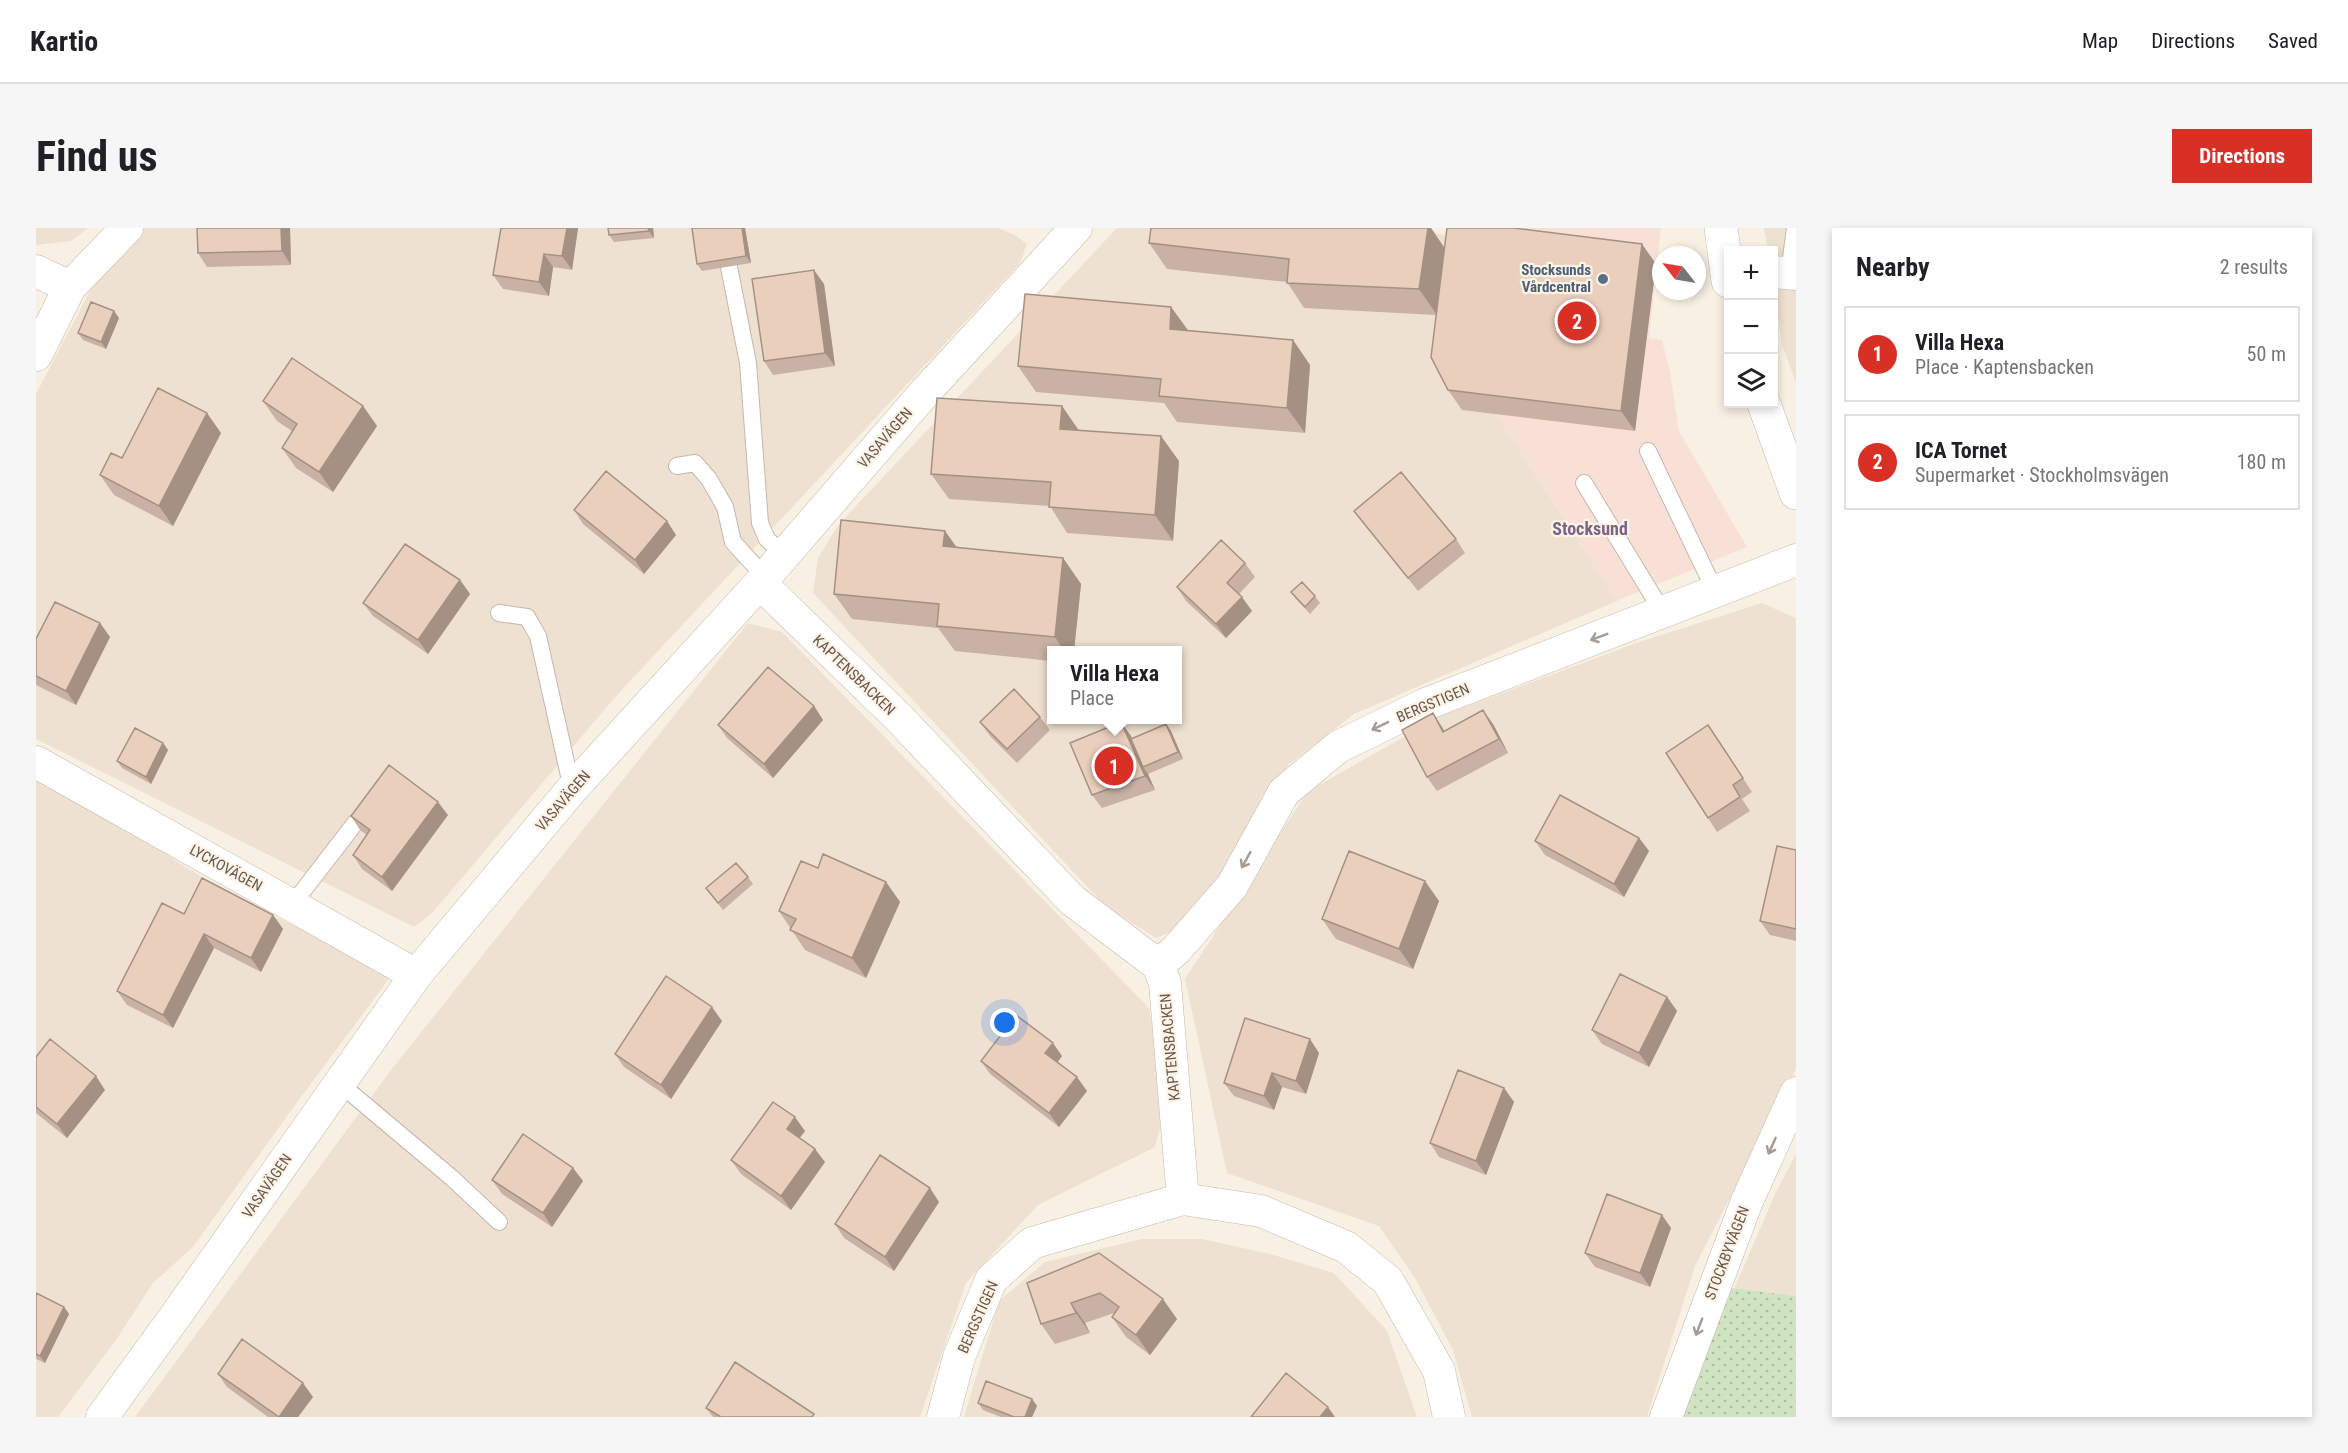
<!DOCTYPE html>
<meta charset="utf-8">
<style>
body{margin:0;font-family:"Roboto Condensed",sans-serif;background:#f6f6f6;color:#202124}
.controls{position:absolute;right:18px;top:18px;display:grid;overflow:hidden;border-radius:0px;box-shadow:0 3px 9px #0003}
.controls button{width:54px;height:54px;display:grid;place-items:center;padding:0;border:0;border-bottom:2px solid #e0e0e0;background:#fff;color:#202124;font:30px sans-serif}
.compass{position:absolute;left:1616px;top:18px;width:54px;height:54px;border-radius:50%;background:#fff;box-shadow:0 3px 9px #0003;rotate:301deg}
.you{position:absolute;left:969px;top:795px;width:21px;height:21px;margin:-15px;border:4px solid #fff;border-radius:50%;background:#1a73e8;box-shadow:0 0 0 9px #1a73e833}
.badge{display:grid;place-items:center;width:39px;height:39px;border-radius:50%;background:#d93025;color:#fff;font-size:20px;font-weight:700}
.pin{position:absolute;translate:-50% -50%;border:3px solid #fff;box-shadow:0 2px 6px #0006}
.popup{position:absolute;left:1011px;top:418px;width:135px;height:78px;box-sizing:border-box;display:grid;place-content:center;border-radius:0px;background:#fff;filter:drop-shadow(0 2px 4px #0005);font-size:20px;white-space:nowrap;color:#757577}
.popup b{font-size:22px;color:#202124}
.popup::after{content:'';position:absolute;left:50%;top:100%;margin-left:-12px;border:12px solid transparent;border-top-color:#fff}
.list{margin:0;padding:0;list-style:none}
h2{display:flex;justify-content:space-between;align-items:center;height:78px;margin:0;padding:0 24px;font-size:26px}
h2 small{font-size:20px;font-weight:400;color:#757577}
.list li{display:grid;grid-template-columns:39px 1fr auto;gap:18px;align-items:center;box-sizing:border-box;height:96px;margin:0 12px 12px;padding:0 12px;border:2px solid #e0e0e0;border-radius:0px}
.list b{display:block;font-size:22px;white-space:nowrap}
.list p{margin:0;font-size:20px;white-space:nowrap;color:#757577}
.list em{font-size:20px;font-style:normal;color:#757577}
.icon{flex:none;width:33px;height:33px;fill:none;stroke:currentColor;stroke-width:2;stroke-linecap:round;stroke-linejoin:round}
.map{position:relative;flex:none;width:1760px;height:1189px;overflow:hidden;border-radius:0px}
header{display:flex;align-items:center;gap:36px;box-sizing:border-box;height:84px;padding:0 30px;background:#fff;border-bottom:2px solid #e0e0e0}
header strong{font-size:28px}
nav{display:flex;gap:33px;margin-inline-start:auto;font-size:21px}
.intro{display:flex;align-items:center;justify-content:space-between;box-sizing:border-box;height:144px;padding:0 36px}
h1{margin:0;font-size:42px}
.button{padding:15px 27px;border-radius:0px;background:#d93025;color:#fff;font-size:21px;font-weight:700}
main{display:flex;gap:36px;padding:0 36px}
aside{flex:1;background:#fff;border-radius:0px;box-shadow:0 3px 9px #0003}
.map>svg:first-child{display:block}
</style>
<header>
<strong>Kartio</strong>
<nav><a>Map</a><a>Directions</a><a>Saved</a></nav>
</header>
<div class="intro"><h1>Find us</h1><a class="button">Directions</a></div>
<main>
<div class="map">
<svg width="1760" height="1189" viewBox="0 0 1760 1189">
<defs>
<pattern id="grass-dots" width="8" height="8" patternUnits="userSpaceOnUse" patternTransform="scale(1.5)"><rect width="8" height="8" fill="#d0e4c2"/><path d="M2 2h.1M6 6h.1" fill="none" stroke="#adbca0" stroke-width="1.8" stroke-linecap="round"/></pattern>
</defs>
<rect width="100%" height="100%" fill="#f8f0e2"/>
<path fill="#efe1d1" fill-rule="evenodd" d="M0 0H52L35 13 0 17Z
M109 0H962L979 7 991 16 984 35 581 467 397 684 378 699 0 511V166L56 59Z
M1081 0H1381L1426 12 1460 186 1581 373 1318 486 1252 537 1196 633 1157 685 1135 704 1120 710 1069 678 777 365 782 330 803 296ZM1015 422H1141V492H1015Z
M1728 0H1760V155L1746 117 1738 60V22H1732Z
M1726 375 1760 390V841L1659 1038 1611 1189H1436L1417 1122 1379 1050 1343 998 1191 945 1149 751 1272 563 1405 488 1603 414Z
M712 395 746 404 1113 780 1129 881 1119 919 1002 977 930 1055 884 1189H99L355 842Z
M0 553 111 614 180 658 252 695 351 740 353 751 259 877 157 1019 117 1055 80 1112 22 1189H0Z
M1760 926V1068L1698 1061 1740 964Z
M1106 1011H1166L1234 1026 1298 1045 1351 1103 1381 1189H928L963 1073 1009 1034Z"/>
<path fill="#f8e0d6" d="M1424 0H1625L1613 110 1626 112 1634 144 1643 203 1711 319 1581 373 1460 186 1426 182 1409 149Z"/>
<path fill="url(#grass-dots)" d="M1687 1059 1760 1068V1189H1644Z"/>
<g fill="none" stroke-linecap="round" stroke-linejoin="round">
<defs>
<path id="lane" d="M693 39 712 135 724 295 731 311 748 327
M1753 45 1759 0
M1612 223 1679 363
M641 238 659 235 673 251 689 279 697 314 729 349
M1548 255 1626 383
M463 385 491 389 502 408 536 561
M256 677 320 594
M303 855 416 950 463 994"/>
<path id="street" d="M0 43 34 59
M1738 44 1760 46
M0 127 34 59 91 0
M724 355 862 489 1036 672 1122 737 1129 755 1147 971 1225 983 1310 1019 1352 1053 1403 1143 1413 1189
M0 534 380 747
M1122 737 1140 722 1196 658 1248 564 1302 519 1390 476 1760 332
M66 1189 138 1090 380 747 536 561 724 355 890 163 1040 0
M907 1189 923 1129 955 1052 996 1015 1147 971
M1630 1189 1711 973 1760 865"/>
<path id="secondary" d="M1685 0 1692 53
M1728 176 1760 265"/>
</defs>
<use href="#lane" stroke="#c7b7ab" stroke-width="18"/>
<use href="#street" stroke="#c7b7ab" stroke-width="33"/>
<use href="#secondary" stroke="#ccb9ab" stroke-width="34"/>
<use href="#lane" stroke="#fff" stroke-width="16"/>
<use href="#street" stroke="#fff" stroke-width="32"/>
<use href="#secondary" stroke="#fff" stroke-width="33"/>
</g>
<path fill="#c9b2a3" d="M161 0H254L255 37 171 39 162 25Z
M465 0H542L536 42 517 39 513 68 467 61 457 47Z
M572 0H617L618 10 578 14 573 7Z
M656 0H709L715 35 666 43 661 36Z
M1115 0H1395L1408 20 1620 36 1599 203 1426 182 1412 162 1400 87 1268 80 1251 54 1131 41 1113 15Z
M788 56 799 138 737 147 728 133Z
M1135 79 1152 102 1257 112 1274 137 1269 205 1141 194 1128 175 1000 164 982 138Z
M83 90 70 121 47 112 42 105Z
M227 173 327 178 341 198 297 264 260 240 246 220 256 203 241 193Z
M1026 178 1042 202 1143 233 1137 313 1031 305 1014 278 913 271 895 246Z
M185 205 137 298 78 267 64 247 86 230Z
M538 282 640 307 608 346 547 296Z
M1318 283 1420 311 1429 325 1382 363 1328 296Z
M921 320 1027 330 1045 356 1038 423H1015V433L919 423 902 400 816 391 798 366Z
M1209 335 1219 349 1203 366 1216 383 1190 410 1150 373 1141 359Z
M424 352 434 366 392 426 337 388 327 375Z
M1255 364 1279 368 1284 375 1274 386 1260 371Z
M64 395 74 409 40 477 0 457V411Z
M778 478 787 492 737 550 691 510 682 497Z
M1397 485 1408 503 1457 496 1472 525 1401 563 1391 549Z
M1004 489 1014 502 981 535 954 508 944 494Z
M1085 494 1096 511 1130 496 1135 503 1147 531 1112 546 1119 562 1066 580 1056 567Z
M1682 511 1716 564 1706 571 1714 583 1681 604 1672 590Z
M127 515 132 522 115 556 86 540 81 533Z
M412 587 356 663 326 641 317 627 331 607 324 602 315 588Z
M1603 610 1613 623 1588 669 1509 627 1499 613Z
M1760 622V713L1734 707 1724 693Z
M782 640 850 654 864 674 830 750 769 722 743 683Z
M712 649 717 656 687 682 670 660Z
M1403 673 1377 741 1300 711 1286 691Z
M148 686 237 687 247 701 225 744 178 720 137 800 91 777 81 763Z
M1631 769 1641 783 1613 839 1566 816 1556 802Z
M686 793 635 871 588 839 579 826Z
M1283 825 1270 866 1246 859 1238 882 1198 868 1188 855Z
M1026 828 1022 834 1051 863 1023 899 954 846 945 833Z
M0 829 69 862 31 910 0 885Z
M1468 860 1478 874 1450 947 1403 929 1394 915Z
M769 903 764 910 789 934 755 982 705 946 695 932Z
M537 940 547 953 516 999 466 966 456 952Z
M903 974 858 1043 808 1010 799 996Z
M1635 1000 1614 1059 1559 1039 1549 1025Z
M1063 1025 1141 1091 1114 1127 1090 1109 1076 1089 1078 1085 1049 1095 1054 1105 1019 1116 1005 1096Z
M0 1065 28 1079 33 1086 9 1135 0 1131Z
M182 1146 277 1169 262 1189H232L191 1159Z
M996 1171 1001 1178 996 1189H965L947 1182 942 1175Z
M670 1180 781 1189H677Z"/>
<path fill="#a49184" d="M245 0H254L255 37 246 23Z
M531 0H542L536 42 526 28Z
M612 0H617L618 10 613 3Z
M706 0H709L715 35 710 28Z
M1392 0H1395L1410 22 1401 87 1383 61Z
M1606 16 1620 36 1599 203 1585 183Z
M508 26 517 39 513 68 503 54Z
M778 42 788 56 799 138 789 125Z
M1135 79 1153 104 1134 101Z
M78 83 83 90 70 121 65 114Z
M1257 112 1274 137 1269 205 1251 180Z
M327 178 341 198 297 264 283 244Z
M1026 178 1044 204 1024 201Z
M171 185 185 205 137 298 123 278Z
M1125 208 1143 233 1137 313 1119 287Z
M631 293 640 307 608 346 599 332Z
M909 303 927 328 907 318Z
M1027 330 1045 356 1038 423H1028L1019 409Z
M424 352 434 366 392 426 382 412Z
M1206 369 1216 383 1190 410 1180 396Z
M64 395 74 409 40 477 30 463Z
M778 478 787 492 737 550 728 536Z
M1447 482 1457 496 1472 525 1463 511Z
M1397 485 1406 499 1416 517 1407 504Z
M1085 494 1095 508 1108 538 1107 539 1112 546 1119 562 1109 548Z
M1130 496 1135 503 1147 531 1142 524Z
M127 515 132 522 115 556 110 549Z
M402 574 412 587 356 663 346 649Z
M1603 610 1613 623 1588 669 1578 656Z
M1389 653 1403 673 1377 741 1363 721Z
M850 654 864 674 830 750 816 730Z
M237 687 247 701 225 744 215 730Z
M168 706 178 720 137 800 127 787Z
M1631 769 1641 783 1613 839 1603 825Z
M676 779 686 793 635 871 625 857Z
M1274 811 1283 825 1270 866 1260 853Z
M1017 815 1026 828 1018 838 1009 825Z
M1236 845 1246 859 1238 882 1228 868Z
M60 848 69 862 31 910 21 896Z
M1041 849 1051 863 1023 899 1013 885Z
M1468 860 1478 874 1450 947 1440 933Z
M759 889 769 903 760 914 751 901Z
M779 921 789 934 755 982 745 968Z
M537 940 547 953 516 999 507 985Z
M894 960 903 974 858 1043 849 1029Z
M1626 987 1635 1000 1614 1059 1604 1045Z
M1127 1071 1141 1091 1114 1127 1100 1107Z
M1035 1075 1049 1095 1054 1105 1040 1085Z
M28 1079 33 1086 9 1135 4 1128Z
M267 1155 277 1169 262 1189H243Z
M996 1171 1001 1178 996 1189H989Z
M1292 1179 1299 1189H1284Z"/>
<path fill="#eacfbd" stroke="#a49184" stroke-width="1.5" d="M161 0H245L246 23 162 25Z
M465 0H531L526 28 508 26 503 54 457 47Z
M572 0H612L613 3 573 7Z
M656 0H706L710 28 661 36Z
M1115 0H1392L1383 61 1251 55 1253 31 1113 15Z
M1411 0H1477L1606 16 1585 183 1412 162 1395 129Z
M778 42 789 125 728 133 716 51Z
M989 66 1135 79 1134 101 1257 112 1251 180 1123 168 1125 151 982 138Z
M55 74 78 83 65 114 42 105Z
M256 130 327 178 283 244 246 220 261 196 227 173Z
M122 160 171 185 123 278 64 247 75 225 86 230Z
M901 170 1026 178 1024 201 1125 208 1119 287 1013 279 1015 254 895 246Z
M570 243 631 293 599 332 538 282Z
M1365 244 1420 311 1372 350 1318 283Z
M805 292 909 303 907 318 1027 330 1019 409 901 398 903 376 798 366Z
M1185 312 1209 335 1191 355 1206 369 1180 396 1141 359Z
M369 316 424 352 382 412 327 375Z
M1266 354 1279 368 1269 379 1255 364Z
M19 374 64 395 30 463 0 448V411Z
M732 439 778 478 728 536 682 497Z
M978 461 1004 489 971 521 944 494Z
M1447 482 1463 511 1391 549 1366 502 1397 485 1407 504Z
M1085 494 1109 548 1056 567 1034 515Z
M1130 496 1142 524 1107 539 1095 511Z
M1672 497 1707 550 1697 557 1704 569 1672 590 1630 525Z
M99 500 127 515 110 549 81 533Z
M353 537 402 574 346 649 317 627 334 602 315 588Z
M1524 567 1603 610 1578 656 1499 613Z
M1741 618 1760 622V701L1724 693Z
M1313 623 1389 653 1363 721 1286 691Z
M787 626 850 654 816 730 754 702 760 691 743 683 765 633 782 640Z
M700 635 712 649 682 675 670 660Z
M166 650 237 687 215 730 168 706 127 787 81 763 126 675 148 686Z
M1584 746 1631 769 1603 825 1556 802Z
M630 748 676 779 625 857 579 826Z
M980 787 1017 815 1009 825 1041 849 1013 885 945 833Z
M1209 790 1274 811 1260 853 1236 845 1228 868 1188 855Z
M14 811 60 848 21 896 0 879V829Z
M1422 842 1468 860 1440 933 1394 915Z
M737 874 759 889 751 901 779 921 745 968 695 932Z
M487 906 537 940 507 985 456 952Z
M844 927 894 960 849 1029 799 996Z
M1571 966 1626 987 1604 1045 1549 1025Z
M1063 1025 1127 1071 1100 1107 1076 1089 1083 1079 1064 1065 1035 1075 1040 1085 1005 1096 991 1055Z
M0 1065 28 1079 4 1128 0 1126Z
M206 1111 267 1155 243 1189 182 1146Z
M699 1134 778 1186 776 1189H685L670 1180Z
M1250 1145 1292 1179 1284 1189H1215Z
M950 1153 996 1171 989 1189H978L942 1175Z"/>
<defs><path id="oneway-shaft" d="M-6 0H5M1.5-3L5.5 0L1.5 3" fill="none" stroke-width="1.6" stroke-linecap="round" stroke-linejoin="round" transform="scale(1.5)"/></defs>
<g stroke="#a79a94">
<use href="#oneway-shaft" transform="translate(1563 409) rotate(159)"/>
<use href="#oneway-shaft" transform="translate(1344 498) rotate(154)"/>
<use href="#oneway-shaft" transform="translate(1210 632) rotate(119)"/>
<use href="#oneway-shaft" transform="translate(1736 918) rotate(114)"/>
<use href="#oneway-shaft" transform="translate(1663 1099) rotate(111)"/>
</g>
<circle fill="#5c6f8a" stroke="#fcf4e7" stroke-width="2" cx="1567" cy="51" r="6"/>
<g text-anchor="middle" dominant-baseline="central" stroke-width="4.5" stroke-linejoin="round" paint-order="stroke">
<g font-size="15" font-weight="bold" fill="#4e5e75" stroke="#fcf4e7" text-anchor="end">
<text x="1555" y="42">Stocksunds<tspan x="1555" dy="17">Vårdcentral</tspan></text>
</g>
<g font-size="15" fill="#6c574c" stroke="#fcf4e7">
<text transform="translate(849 210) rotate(-49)">VASAVÄGEN</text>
<text transform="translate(818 447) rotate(44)">KAPTENSBACKEN</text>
<text transform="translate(1397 475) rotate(-23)">BERGSTIGEN</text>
<text transform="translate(527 573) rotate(-49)">VASAVÄGEN</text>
<text transform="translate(190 640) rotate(29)">LYCKOVÄGEN</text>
<text transform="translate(1134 819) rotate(-95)">KAPTENSBACKEN</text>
<text transform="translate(231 958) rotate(-55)">VASAVÄGEN</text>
<text transform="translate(1691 1025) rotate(-69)">STOCKBYVÄGEN</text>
<text transform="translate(942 1089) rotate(-66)">BERGSTIGEN</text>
</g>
<g font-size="18" font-weight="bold" fill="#7c6489" stroke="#fcf4e7">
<text x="1554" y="300">Stocksund</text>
</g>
</g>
</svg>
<div class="controls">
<button>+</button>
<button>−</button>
<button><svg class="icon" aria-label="layers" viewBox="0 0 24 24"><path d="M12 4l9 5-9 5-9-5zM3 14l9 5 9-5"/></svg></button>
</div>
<svg class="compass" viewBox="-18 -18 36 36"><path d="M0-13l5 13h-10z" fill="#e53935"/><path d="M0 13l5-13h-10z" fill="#757577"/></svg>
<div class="you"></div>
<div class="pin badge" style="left:1078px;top:538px">1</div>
<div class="popup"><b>Villa Hexa</b>Place</div>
<div class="pin badge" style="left:1541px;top:93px">2</div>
</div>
<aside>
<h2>Nearby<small>2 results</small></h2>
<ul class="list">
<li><span class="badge">1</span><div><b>Villa Hexa</b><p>Place · Kaptensbacken</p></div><em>50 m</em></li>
<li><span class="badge">2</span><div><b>ICA Tornet</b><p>Supermarket · Stockholmsvägen</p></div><em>180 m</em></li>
</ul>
</aside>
</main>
